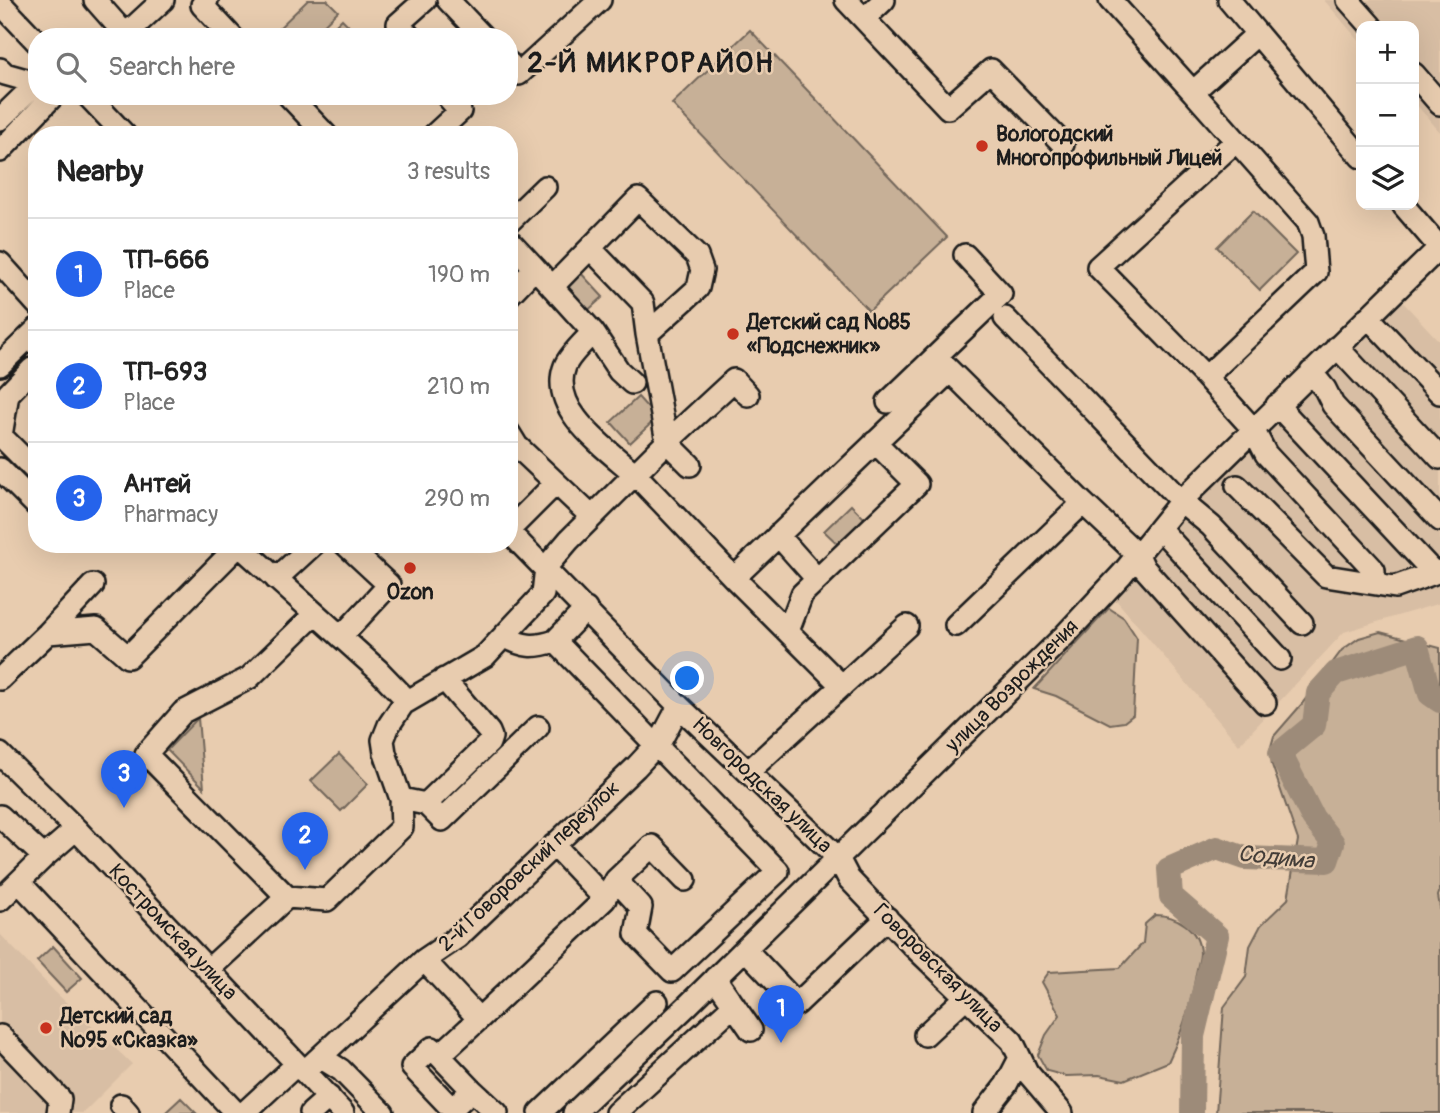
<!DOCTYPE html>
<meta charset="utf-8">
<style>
body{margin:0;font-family:Pangolin,sans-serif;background:#f2f2f2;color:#222}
.controls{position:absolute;right:21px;top:21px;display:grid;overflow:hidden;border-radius:14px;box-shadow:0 7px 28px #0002}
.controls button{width:63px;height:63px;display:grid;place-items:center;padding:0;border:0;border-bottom:2px solid #e0e0e0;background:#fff;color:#222;font:35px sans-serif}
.you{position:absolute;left:688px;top:679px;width:24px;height:24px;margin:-18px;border:5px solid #fff;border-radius:50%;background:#1a73e8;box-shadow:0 0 0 10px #1a73e833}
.badge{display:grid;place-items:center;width:46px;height:46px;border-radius:50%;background:#2563eb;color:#fff;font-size:23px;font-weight:700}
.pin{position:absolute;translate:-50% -58px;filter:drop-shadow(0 2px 4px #0008)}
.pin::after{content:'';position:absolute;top:37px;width:24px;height:21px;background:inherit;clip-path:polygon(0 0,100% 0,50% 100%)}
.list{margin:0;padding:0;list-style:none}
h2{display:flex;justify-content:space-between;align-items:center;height:91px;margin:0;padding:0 28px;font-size:30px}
h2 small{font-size:23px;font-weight:400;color:#767676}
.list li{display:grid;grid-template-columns:46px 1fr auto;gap:21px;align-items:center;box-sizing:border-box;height:112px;padding:0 28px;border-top:2px solid #e0e0e0}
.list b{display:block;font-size:26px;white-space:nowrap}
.list p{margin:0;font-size:23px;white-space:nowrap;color:#767676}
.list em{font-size:23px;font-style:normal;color:#767676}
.icon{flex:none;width:38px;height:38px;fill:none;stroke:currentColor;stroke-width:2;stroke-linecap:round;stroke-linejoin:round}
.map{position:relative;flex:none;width:1440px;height:1113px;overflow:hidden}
.search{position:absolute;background:#fff;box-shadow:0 7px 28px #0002;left:28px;top:28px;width:490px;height:77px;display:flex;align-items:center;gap:18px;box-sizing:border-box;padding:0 24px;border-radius:28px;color:#767676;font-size:26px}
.panel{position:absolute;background:#fff;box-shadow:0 7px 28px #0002;left:28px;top:126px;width:490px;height:427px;border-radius:28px}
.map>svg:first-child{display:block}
</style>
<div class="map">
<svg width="1440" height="1113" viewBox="0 0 1440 1113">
<rect width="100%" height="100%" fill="#e8ccaf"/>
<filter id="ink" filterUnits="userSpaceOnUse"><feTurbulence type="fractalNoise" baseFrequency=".0143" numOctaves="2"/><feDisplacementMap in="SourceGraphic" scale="14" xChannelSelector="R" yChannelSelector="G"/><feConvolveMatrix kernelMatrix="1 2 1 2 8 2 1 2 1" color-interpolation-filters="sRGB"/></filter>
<g filter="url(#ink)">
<path fill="#d8bea4" d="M1324 0H1440V132L1414 102V26H1361V43Z
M1398 297 1440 342V603L1344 632 1239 745 1111 594 1174 534 1166 525Z
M0 934 54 991 132 1064 83 1113H0Z"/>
<path fill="#c7b097" stroke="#72665a" stroke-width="2" d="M308 0H327L338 11 311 37H278L274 33Z
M342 19 360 37H324Z
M750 30 947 237 869 311 672 104Z
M1253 211 1296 254 1260 290 1217 247Z
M579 271 603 297 585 313 562 287Z
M638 397 657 418 630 443 611 422Z
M851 505 868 522 842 548 824 531Z
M1109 608 1124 618 1137 638 1133 715 1124 722 1110 724 1056 696 1034 689Z
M1380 632 1440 648V890L1438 896 1440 907V1113H1216L1224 1007 1246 977 1250 946 1261 925 1288 899 1298 840 1272 765 1270 750 1274 736 1301 705 1342 650 1359 638Z
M198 718 204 788 167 750Z
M339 754 368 784 341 811 311 781Z
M1155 915C1176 915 1199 928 1200 953 1200 959 1197 967 1196 974 1191 1005 1182 1033 1168 1062L1124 1080 1099 1075 1066 1076 1047 1071 1038 1055 1046 1035 1060 1015 1042 982 1049 972 1120 968 1143 943 1145 924Z
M53 946 82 978 66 992 37 961Z
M181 1098 196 1113H166V1112Z"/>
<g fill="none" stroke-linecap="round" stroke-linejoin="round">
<path stroke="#9d8b79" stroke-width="24" d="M1192 1113 1193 1036 1217 936 1171 896 1169 869 1217 848 1245 858 1327 861 1333 843 1313 818 1280 753 1314 725 1318 693 1336 673 1417 647 1430 694 1440 701"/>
<defs>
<path id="minor" d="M95 0 125 34
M207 0 202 5 232 37
M448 0 483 37
M846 0 948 108 991 70 1063 144
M1110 0 1193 92
M1229 0 1361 157
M1348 0 1371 26
M0 3 37 42
M864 19 884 0
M1256 35 1193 92 1308 222 1313 236 1316 272 1206 377 1253 429 1266 454 1374 570V583
M123 37 163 0
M410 37 398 24 425 0
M509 63 519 74 600 0
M0 69 5 74 37 83
M1414 74 1440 104
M88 96 125 135
M289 96 326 135
M0 119 37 83
M434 135 460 111 447 96
M0 151 53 96
M1403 205 1440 248
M509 222 545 187
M509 240 535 268
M590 248 643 303 647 334
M0 263 37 304
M552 287 638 199 697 256 702 270 698 288 647 334 667 442
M509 295 535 268 593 332C585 341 570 354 565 366 548 410 607 449 635 474L667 442 690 465
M1368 317 1440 393
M1005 318 1181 501 1211 526 1302 623
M593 332 619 371 632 383
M1337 347 1440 458
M941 362 1083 503
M0 365 37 329
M32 369 8 394 1 436 37 472
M1311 372 1325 389 1333 405 1440 520
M1206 377 1098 267 1235 142
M888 402 1001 294 965 255
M1277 405 1434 573
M509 433 517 446 592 517
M667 442 734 380 748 395
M0 469 36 505
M1237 486 1326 576 1395 587 1440 571
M1159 528 1280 659
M509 530 556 483
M509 532 679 706 838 858 849 879 912 945 1012 1041 1027 1072 1062 1113
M778 535 817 579
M240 546 378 670 408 701
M734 578 950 371
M276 579 314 544
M586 609 555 641 778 871 672 971 636 934 641 907 616 880
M956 625 1083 503 1138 555 1144 568 1265 703
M788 631 802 594 917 484 875 442
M48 633 93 585
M504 636C523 647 534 648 555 641
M341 637 389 585 345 544
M0 679 48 633 96 629 128 657 240 544
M0 754 76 829 343 1113
M748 772 907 626
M401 799 426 804 489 743 491 737 489 732 444 679
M426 804 442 820 538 727
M0 816 44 857
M19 882 236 1113
M610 891 616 880 652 846 685 880
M287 897 327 900 402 827 401 799 385 753 383 740 389 725 403 704 485 656 543 594 546 567 569 540 635 474 734 578 842 686
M0 900 44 857 76 829
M745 949 797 1004 887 918
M424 960 479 1019 440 1055
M208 970 287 897 146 754 183 712 249 678 315 614
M715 978 751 1030
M479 1019 605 899 554 845
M925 1035 966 997
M0 1036 60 1099 58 1113
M432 1048 472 1090 452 1109 412 1067Z
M320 1057 341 1070 383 1113
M304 1072 424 960 458 937 636 767 661 740 679 706
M472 1090 497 1113
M121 1105 128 1113
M244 1113 297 1064
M311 1113 329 1097
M540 1113 657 1002
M574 1113 688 1005 1064 636 1122 574 1181 501 1439 248
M616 1113 734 1005
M984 1113 1006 1085 1020 1058"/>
</defs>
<use href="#minor" stroke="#1c1c1c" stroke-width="26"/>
<use href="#minor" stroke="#e8ccaf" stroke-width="21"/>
</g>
</g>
<g fill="#c8321e" stroke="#e8ccaf" stroke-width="2.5">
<circle cx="982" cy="146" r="7"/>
<circle cx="733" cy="334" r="7"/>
<circle cx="410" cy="568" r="7"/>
<circle cx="46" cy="1028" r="7"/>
</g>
<g text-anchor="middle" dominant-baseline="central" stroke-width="5" stroke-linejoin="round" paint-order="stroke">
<g font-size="21" font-weight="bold" fill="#1c1c1c" stroke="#e8ccaf" text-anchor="start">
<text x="996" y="134">Вологодский<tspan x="996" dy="24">Многопрофильный Лицей</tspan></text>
<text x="747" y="322">Детский сад №85<tspan x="747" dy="24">«Подснежник»</tspan></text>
<text x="410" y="592" text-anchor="middle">Ozon</text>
<text x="60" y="1016">Детский сад<tspan x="60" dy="24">№95 «Сказка»</tspan></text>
</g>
<g font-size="21" fill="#1c1c1c" stroke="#e8ccaf">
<text transform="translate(1012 686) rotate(-45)">улица Возрождения</text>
<text transform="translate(762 785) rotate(44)">Новгородская улица</text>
<text transform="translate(529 866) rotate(-43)">2-й Говоровский переулок</text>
<text transform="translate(173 932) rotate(47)">Костромская улица</text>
<text transform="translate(938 968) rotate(45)">Говоровская улица</text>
</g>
<g font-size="23" font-style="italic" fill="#433d38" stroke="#e8ccaf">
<text transform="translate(1276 857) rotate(6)">Содима</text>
</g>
<g font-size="28" font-weight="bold" letter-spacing="2" fill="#1c1c1c" stroke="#e8ccaf">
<text x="651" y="63">2-Й МИКРОРАЙОН</text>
</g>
</g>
</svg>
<div class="controls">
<button>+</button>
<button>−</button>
<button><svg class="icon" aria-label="layers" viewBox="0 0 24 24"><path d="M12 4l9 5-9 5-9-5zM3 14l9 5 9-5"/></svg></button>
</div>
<div class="you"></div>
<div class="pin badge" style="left:781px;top:1043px">1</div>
<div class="pin badge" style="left:305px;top:870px">2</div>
<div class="pin badge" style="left:124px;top:808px">3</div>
<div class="search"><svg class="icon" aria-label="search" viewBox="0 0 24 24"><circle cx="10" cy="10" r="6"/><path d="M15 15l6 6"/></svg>Search here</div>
<section class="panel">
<h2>Nearby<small>3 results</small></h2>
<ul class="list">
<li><span class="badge">1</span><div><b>ТП-666</b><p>Place</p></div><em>190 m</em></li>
<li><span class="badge">2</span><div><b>ТП-693</b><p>Place</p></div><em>210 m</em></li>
<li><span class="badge">3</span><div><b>Антей</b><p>Pharmacy</p></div><em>290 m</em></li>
</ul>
</section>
</div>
